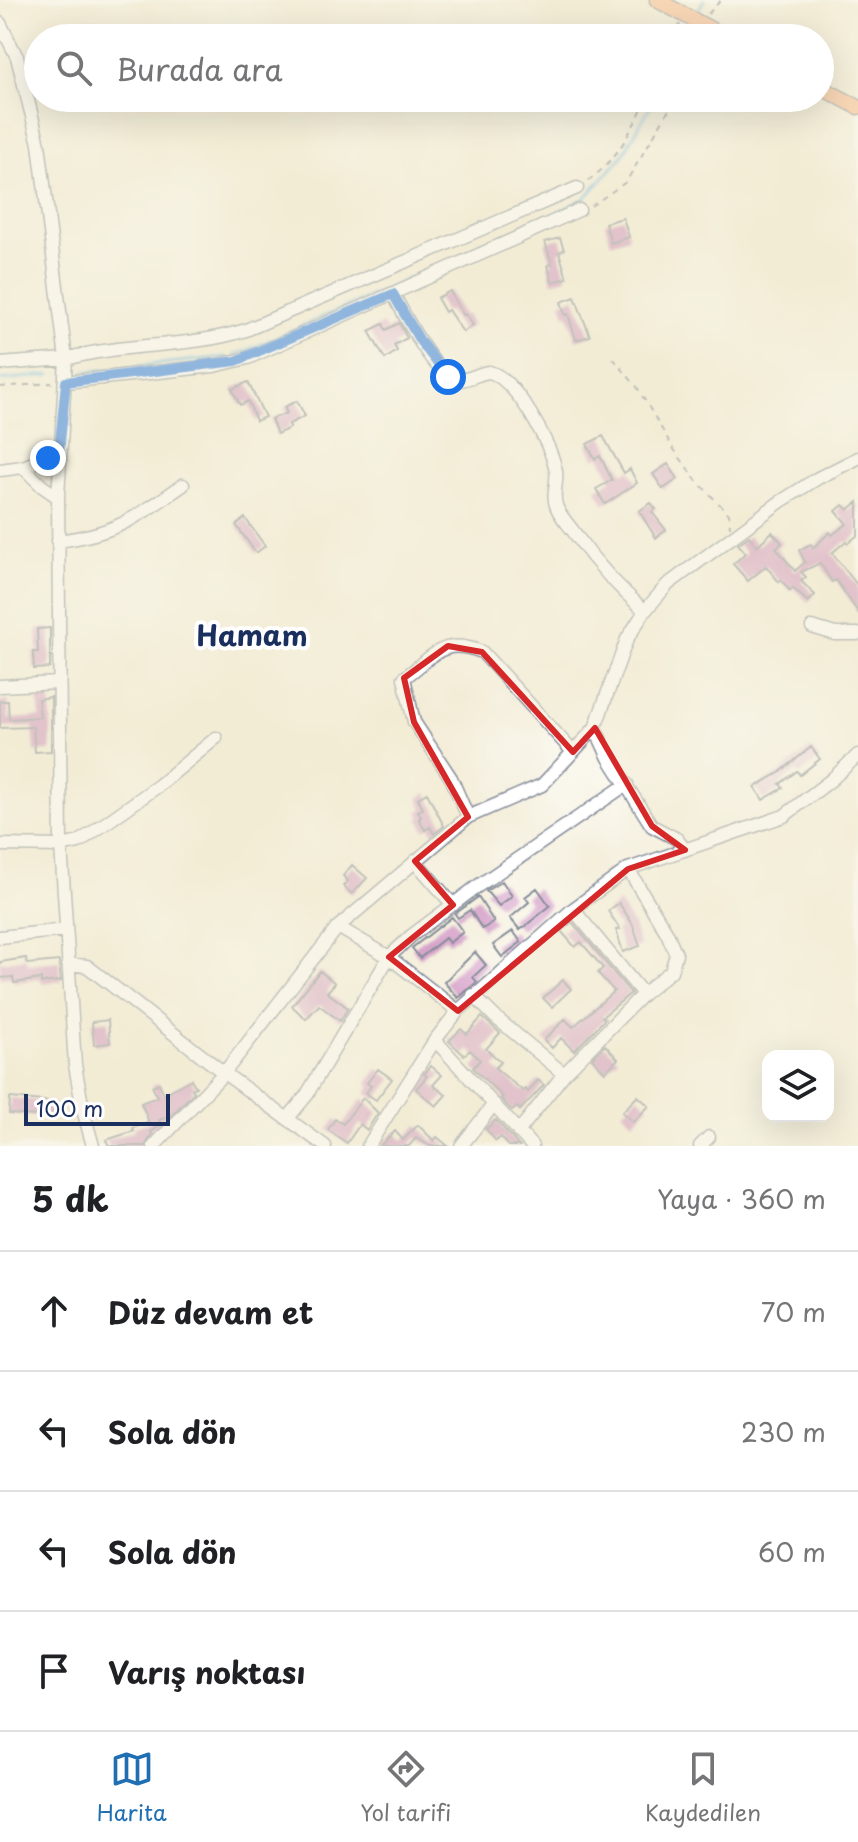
<!DOCTYPE html>
<html lang="tr">
<meta charset="utf-8">
<style>
body{margin:0;font-family:"Playpen Sans",sans-serif;background:#f6f6f6;color:#202124}
.controls{position:absolute;right:24px;bottom:24px;display:grid;overflow:hidden;border-radius:16px;box-shadow:0 8px 32px #0002}
.controls button{width:72px;height:72px;display:grid;place-items:center;padding:0;border:0;border-bottom:2px solid #e0e0e0;background:#fff;color:#202124;font:40px sans-serif}
.scale{position:absolute;left:24px;bottom:20px;width:146px;box-sizing:border-box;padding-left:8px;border:4px solid #1b2f5e;border-top:0;font-size:22px;line-height:28px;white-space:nowrap;color:#1b2f5e;-webkit-text-stroke:6px #fff;paint-order:stroke}
.stop{position:absolute;width:24px;height:24px;margin:-18px;border:6px solid #1a73e8;border-radius:50%;background:#fff}
.stop.end{background:#1a73e8;border-color:#fff;box-shadow:0 2px 8px #0008}
.list{margin:0;padding:0;list-style:none}
h2{display:flex;justify-content:space-between;align-items:center;height:104px;margin:0;padding:0 32px;font-size:34px}
h2 small{font-size:26px;font-weight:400;color:#757577}
.list li{display:grid;grid-template-columns:52px 1fr auto;gap:24px;align-items:center;box-sizing:border-box;height:120px;padding:0 32px;border-top:2px solid #e0e0e0}
.list b{display:block;font-size:30px;white-space:nowrap}
.list em{font-size:26px;font-style:normal;color:#757577}
.icon{flex:none;width:44px;height:44px;fill:none;stroke:currentColor;stroke-width:2;stroke-linecap:round;stroke-linejoin:round}
.map{position:relative;flex:none;width:858px;height:1146px;overflow:hidden}
.search{position:absolute;background:#fff;box-shadow:0 8px 32px #0002;left:24px;right:24px;top:24px;height:88px;display:flex;align-items:center;gap:20px;box-sizing:border-box;padding:0 28px;border-radius:44px;color:#757577;font-size:30px}
.sheet{height:584px;background:#fff}
nav{display:flex;justify-content:space-around;align-items:center;box-sizing:border-box;height:112px;border-top:2px solid #e0e0e0;background:#fff;font-size:22px;color:#757577}
nav a{display:grid;justify-items:center;gap:4px}
nav .on{color:#1f6fb2}
.map>svg:first-child{display:block}
</style>
<div class="map">
<svg width="858" height="1146" viewBox="0 0 858 1146">
<rect width="100%" height="100%" fill="#fff"/>
<filter id="ink" filterUnits="userSpaceOnUse"><feTurbulence type="fractalNoise" baseFrequency=".0125" numOctaves="2"/><feDisplacementMap in="SourceGraphic" scale="16" xChannelSelector="R" yChannelSelector="G"/><feConvolveMatrix kernelMatrix="1 2 1 2 8 2 1 2 1" color-interpolation-filters="sRGB"/></filter>
<filter id="wash" filterUnits="userSpaceOnUse"><feTurbulence type="fractalNoise" baseFrequency=".006" numOctaves="4" result="noise"/><feDisplacementMap in="SourceGraphic" scale="32" xChannelSelector="R" yChannelSelector="G"/><feGaussianBlur stdDeviation="1.8" result="paint"/><feColorMatrix in="noise" values="0 0 0 0 0 0 0 0 0 0 0 0 0 0 0 0 0 1.4 0 .05"/><feComposite in="paint" operator="in"/></filter>
<g filter="url(#wash)">
<rect width="100%" height="100%" fill="#f3ecd6"/>
<g fill="none" stroke-linecap="round" stroke-linejoin="round">
<path stroke="#63b5df" stroke-width="3" d="M699 9 704 0
M559 212 585 198 621 158 655 98
M234 356 425 272
M85 372 226 357
M0 380 50 375"/>
</g>
<g id="blocks">
<path fill="#ce8fbf" d="M623 218 629 237 611 243 605 223Z
M560 238 564 250 559 252 567 278 552 282 548 265 552 264 545 242Z
M450 291 463 315 466 314 473 325 463 332 448 310 445 312 437 298Z
M575 297 590 336 576 340 568 314 565 315 561 302Z
M399 323 407 338 394 345 397 351 385 359 369 331 383 324 386 330Z
M248 382 265 417 256 421 248 401 240 405 232 389Z
M297 401 305 416 289 424 290 428 277 434 271 419 287 413 284 407Z
M603 436 624 473 630 469 637 483 605 504 596 489 612 480 600 456 595 459 587 444Z
M668 464 678 479 663 489 653 474Z
M858 502V535L848 543 846 541 832 553 858 586V612L836 580 832 582 820 563 801 572 806 577 801 581 815 595 808 602 793 588 790 591 781 580 779 582 766 566 748 581 733 564 746 553 738 544 749 536 757 546 772 532 782 543 776 548 795 571 805 562 799 550 811 544 813 548 830 532 832 535 847 524 836 511 843 505 848 510Z
M651 503 656 509 652 512 666 530 656 538 639 511Z
M245 518 265 546 256 553 236 525Z
M50 628V668L34 669 33 652H38L37 629Z
M51 697V751L35 752 33 727 0 728V701H8L9 719 40 717 38 699Z
M811 747 820 759 800 775 797 771 780 784 783 788 763 800 755 787 779 773Z
M427 793 444 826 434 834 430 827 425 830 419 819 421 817 418 811 423 809 418 798Z
M352 865 367 878 352 894 343 886 348 881 343 876Z
M502 881 512 896 499 906 486 891Z
M537 888 550 906 520 930 510 918 529 902 525 897Z
M478 897 494 922 482 929 470 910 458 918 455 914Z
M619 903 632 923 640 946 623 952 616 930 620 929 608 911Z
M452 917 463 932 449 943 445 938 420 958 412 948Z
M572 922 631 993 602 1017 605 1019 574 1051 561 1038 552 1048 544 1040 565 1019 573 1027 614 991 598 973 603 968 581 942 575 947 561 931Z
M513 931 521 942 502 957 493 945Z
M475 952 486 965 473 977 477 982 458 998 444 982Z
M26 958 27 964 59 961 61 981 41 983V979L14 983 13 977 0 978V962Z
M320 971 335 983 327 992 348 1008 340 1021 319 1005 306 1019 292 1006Z
M563 980 571 989 552 1007 543 998Z
M482 1017 500 1033 486 1049 501 1062 495 1068 523 1091 525 1089 528 1092 538 1080 544 1085 520 1110 517 1107 512 1111 501 1099 503 1097 473 1068 480 1060 470 1050 464 1055 449 1041 461 1029 467 1034Z
M108 1020 110 1043 94 1045 92 1022Z
M605 1045 618 1059 605 1072 592 1058Z
M431 1066 442 1075 433 1085 446 1095 436 1106 416 1089 427 1076 424 1074Z
M378 1069 392 1079 376 1100 366 1093 371 1086 367 1083Z
M191 1079 196 1087 192 1089 194 1092 172 1115 159 1120 161 1125 151 1132 152 1135 145 1146H109L106 1140 134 1131 133 1128 149 1122 141 1103 157 1097 152 1086 159 1083 164 1094Z
M638 1096 649 1106 633 1122 622 1112Z
M10 1098 54 1102 53 1117 9 1114Z
M363 1098 378 1113 367 1130 360 1124 347 1143 328 1130 335 1119 343 1124Z
M496 1120 512 1138 519 1146H508L501 1137 496 1141 486 1129Z
M418 1125 434 1141 437 1137 448 1146H430L416 1138 409 1146H380L395 1131 403 1140Z"/>
</g>
</g>
<g filter="url(#ink)">
<use href="#blocks" fill-opacity="0" stroke="#878e9a" stroke-width="2"/>
<g fill="none" stroke-linecap="round" stroke-linejoin="round">
<defs>
<path id="minor" d="M0 23 17 57 39 144 66 359C125 342 187 349 246 330L577 188
M393 294C404 313 435 378 458 380 469 380 479 373 489 372 515 377 552 446 556 471 558 484 551 495 557 508 562 519 572 528 578 538 598 566 619 588 645 611
M0 364 66 359 58 497 61 846 75 1065 83 1110 93 1146
M66 382 214 366 248 358 579 210
M23 467 42 486 58 497
M0 470 23 467 59 452
M58 541C118 533 135 518 183 485
M812 627 835 634H858
M0 686 58 683
M595 728 609 758 652 826 677 839 685 850
M468 817 451 778 414 722 404 678C435 655 442 637 482 652L573 752
M0 845 61 846 79 842 158 786 216 738
M415 861 453 905
M573 909 643 994
M338 927 389 957 458 1011
M0 937 65 930
M68 964 87 966 224 1073 325 1146
M473 995 495 1017 564 1074
M435 1040 532 1146
M289 1117 306 1096 389 957 411 936 475 888 627 784
M518 1132 564 1074 643 994 671 971 676 954 667 933 628 869
M154 1146 224 1073 338 927 468 817 542 785 573 752 595 728 627 639 645 611 667 585 780 502 818 478 858 458
M368 1146 435 1040 458 1011 573 909 628 869 784 816 831 780 858 755
M461 1146 494 1104
M700 1146 709 1137"/>
<path id="major" d="M657 0 727 38
M820 87 858 107"/>
</defs>
<use href="#minor" stroke="#878e9a" stroke-width="15"/>
<use href="#major" stroke="#878e9a" stroke-width="17"/>
<path stroke="#878e9a" stroke-width="2" stroke-dasharray="6 6" stroke-linecap="butt" d="M708 14 721 0
M674 38 680 24
M588 181C617 160 632 130 647 98
M591 206 626 182 676 98
M613 358 637 387 673 448 696 480 729 514 730 527
M0 387 52 383"/>
<use href="#minor" stroke="#fff" stroke-width="12"/>
<use href="#major" stroke="#fcba8e" stroke-width="14"/>
</g>
</g>
<g fill="none" stroke-linecap="round" stroke-linejoin="round" filter="url(#ink)">
<path stroke="#1a73e8" stroke-width="10" d="M48 458 59 452 66 382 236 361 393 294 420 341 448 377"/>
</g>
<path d="M0 0H858V1146H0ZM448 646 482 652 573 752 595 728 652 826 685 850 628 869 458 1011 389 957 453 905 415 861 468 817 414 722 404 678Z" fill="#f3ecd6" fill-opacity=".55" fill-rule="evenodd"/>
<path fill="none" stroke="#d62828" stroke-width="6" stroke-linejoin="round" d="M448 646 482 652 573 752 595 728 652 826 685 850 628 869 458 1011 389 957 453 905 415 861 468 817 414 722 404 678Z"/>
<g text-anchor="middle" dominant-baseline="central" stroke-width="8" stroke-linejoin="round" paint-order="stroke">
<g font-size="28" font-weight="bold" fill="#1b2f5e" stroke="#fff">
<text x="252" y="634">Hamam</text>
</g>
</g>
</svg>
<div class="controls">
<button><svg class="icon" aria-label="layers" viewBox="0 0 24 24"><path d="M12 4l9 5-9 5-9-5zM3 14l9 5 9-5"/></svg></button>
</div>
<div class="scale">100 m</div>
<div class="stop" style="left:448px;top:377px"></div>
<div class="stop end" style="left:48px;top:458px"></div>
<div class="search"><svg class="icon" aria-label="search" viewBox="0 0 24 24"><circle cx="10" cy="10" r="6"/><path d="M15 15l6 6"/></svg>Burada ara</div>
</div>
<section class="sheet">
<h2>5 dk<small>Yaya · 360 m</small></h2>
<ul class="list">
<li><svg class="icon" aria-label="ahead" viewBox="0 0 24 24"><path d="M12 20V5M6 11l6-6 6 6"/></svg><div><b>Düz devam et</b></div><em>70 m</em></li>
<li><svg class="icon" aria-label="left" viewBox="0 0 24 24"><path d="M17 20v-9H6M10 6l-5 5 5 5"/></svg><div><b>Sola dön</b></div><em>230 m</em></li>
<li><svg class="icon" aria-label="left" viewBox="0 0 24 24"><path d="M17 20v-9H6M10 6l-5 5 5 5"/></svg><div><b>Sola dön</b></div><em>60 m</em></li>
<li><svg class="icon" aria-label="arrive" viewBox="0 0 24 24"><path d="M6 21V4h12l-3 4 3 4H6"/></svg><div><b>Varış noktası</b></div></li>
</ul>
</section>
<nav>
<a class="on"><svg class="icon" aria-label="map" viewBox="0 0 24 24"><path d="M3 6l6-2 6 2 6-2v14l-6 2-6-2-6 2zM9 4v14M15 6v14"/></svg>Harita</a>
<a><svg class="icon" aria-label="directions" viewBox="0 0 24 24"><path d="M12 3l9 9-9 9-9-9zM9 14v-3h6M13 9l2 2-2 2"/></svg>Yol tarifi</a>
<a><svg class="icon" aria-label="saved" viewBox="0 0 24 24"><path d="M7 4h10v16l-5-4-5 4z"/></svg>Kaydedilen</a>
</nav>
